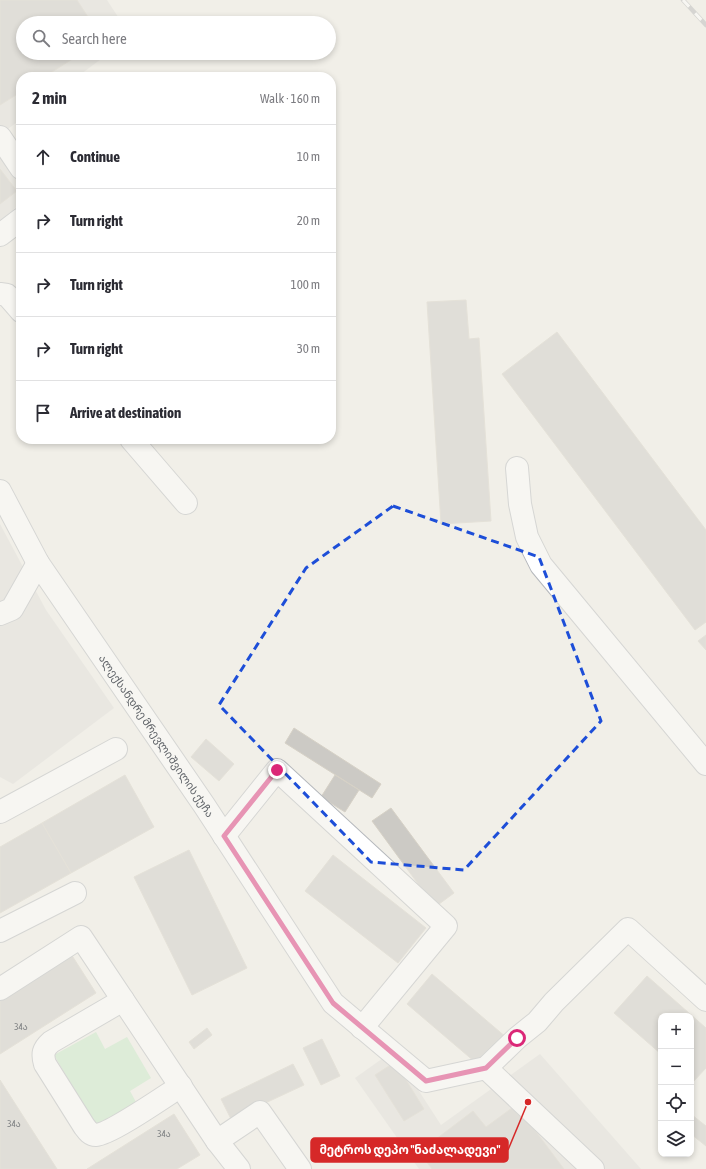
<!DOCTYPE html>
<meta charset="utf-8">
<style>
body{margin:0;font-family:"Asap Condensed","Noto Sans Georgian",sans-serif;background:#f7f7f7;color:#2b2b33}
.controls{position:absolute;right:12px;bottom:12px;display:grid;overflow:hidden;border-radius:8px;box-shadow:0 2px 6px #0003}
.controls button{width:36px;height:36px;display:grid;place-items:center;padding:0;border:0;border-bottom:1px solid #e1e1e2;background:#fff;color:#2b2b33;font:20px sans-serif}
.stop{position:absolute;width:12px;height:12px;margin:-9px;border:3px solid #db2777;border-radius:50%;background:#fff}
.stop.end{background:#db2777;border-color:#fff;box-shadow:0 1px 4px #0008}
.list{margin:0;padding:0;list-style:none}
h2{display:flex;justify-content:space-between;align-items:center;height:52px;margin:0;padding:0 16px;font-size:17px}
h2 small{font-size:13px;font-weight:400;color:#7c7c81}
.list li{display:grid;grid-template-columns:26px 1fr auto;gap:12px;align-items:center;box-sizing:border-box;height:64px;padding:0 16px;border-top:1px solid #e1e1e2}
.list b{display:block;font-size:15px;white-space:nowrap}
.list em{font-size:13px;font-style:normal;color:#7c7c81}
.icon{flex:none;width:22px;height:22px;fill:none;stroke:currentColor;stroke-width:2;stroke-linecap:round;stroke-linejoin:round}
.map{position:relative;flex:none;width:706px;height:1169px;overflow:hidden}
.search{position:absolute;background:#fff;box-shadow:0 2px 6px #0003;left:16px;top:16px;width:320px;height:44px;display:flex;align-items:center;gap:10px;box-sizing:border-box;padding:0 14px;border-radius:22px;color:#7c7c81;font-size:15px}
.panel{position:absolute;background:#fff;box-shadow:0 2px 6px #0003;left:16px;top:72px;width:320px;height:372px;border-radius:16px}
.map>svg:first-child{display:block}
</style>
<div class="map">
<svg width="706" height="1169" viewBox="0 0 706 1169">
<rect width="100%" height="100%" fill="#f1efe8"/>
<path fill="#e0deda" d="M0 0H107L122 23H23V53H109L77 77H21V119L4 132 21 154V203L0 221Z
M0 524 46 610 114 708 13 784 0 777Z
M393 1051 441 1125 540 1054 641 1169H419L355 1078Z"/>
<path fill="#c5e8c5" d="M96 1032 105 1049 127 1037 151 1078 130 1091 137 1104 96 1127 54 1055Z"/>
<path fill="#cccac5" stroke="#d6d1c6" d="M0 0H77L92 23H23V53H82L44 77H21V92L0 105Z
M0 169 17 191 0 204Z
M466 300 469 339 479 338 491 521 441 524 427 302Z
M557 332 706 530V622L695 630 502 374Z
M706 635V650L698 641Z
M294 728 381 784 372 798 285 743Z
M206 739 234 764 219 781 191 757Z
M125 775 154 827 71 873 42 823Z
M335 775 359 790 345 812 321 797Z
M391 808 454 893 435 907 372 821Z
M42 823 71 873 0 913V847Z
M189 850 247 968 192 995 134 877Z
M333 855 426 928 398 963 305 891Z
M71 954 96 993 0 1054V1000Z
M432 974 507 1038 482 1068 407 1004Z
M647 976 706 1028V1068L693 1082 691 1081V1016H661V1054L614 1013Z
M207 1028 212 1035 194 1049 189 1042Z
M322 1039 340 1076 321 1085 303 1048Z
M395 1062 424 1109 404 1121 375 1075Z
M293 1064 304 1085 231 1119 221 1099Z
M0 1080 57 1169H0Z
M516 1105 564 1169H432L419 1152 473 1111 486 1127Z
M174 1114 200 1155 177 1169H87Z
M692 1115 706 1126V1146L691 1134V1116Z"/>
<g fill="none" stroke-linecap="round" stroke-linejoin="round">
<defs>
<g id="minor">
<path d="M0 137 21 168"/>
<path d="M0 235 21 219"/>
<path d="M0 294 7 295 21 311"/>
<path d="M131 439 186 503"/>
<path d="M517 468 520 504 527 537 541 565 706 764"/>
<path id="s1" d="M0 491 38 563 204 805 333 1003 426 1081 486 1068 593 1169"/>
<path d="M0 614 12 609 38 563"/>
<path d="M0 812 116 749"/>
<path d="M224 836 277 770 446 926 362 1028"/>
<path d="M0 931 75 893"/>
<path d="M0 989 81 937 217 1141 239 1169"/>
<path d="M123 1000 51 1042C43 1049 42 1054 45 1064L84 1126C87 1130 90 1135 96 1135 111 1134 165 1096 181 1086"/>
<path d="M486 1068 517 1038 537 1022 554 1002 628 929 706 1000"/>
<path d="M217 1141 260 1112 300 1169"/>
</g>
</defs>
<use href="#minor" stroke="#b5b8bc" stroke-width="24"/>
<use href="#minor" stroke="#fff" stroke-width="22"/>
<defs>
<path id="rail" d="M683 0 706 25"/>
</defs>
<use href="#rail" stroke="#b6b7b8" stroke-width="4.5"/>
<use href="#rail" stroke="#fff" stroke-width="3" stroke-dasharray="9" stroke-linecap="butt"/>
</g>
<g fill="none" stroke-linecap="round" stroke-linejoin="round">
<path stroke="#db2777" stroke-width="5" d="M277 770 224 836 333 1003 426 1081 486 1068 517 1038"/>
</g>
<path d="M0 0H706V1169H0ZM393 506 539 557 601 721 464 870 371 862 219 705 306 568Z" fill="#f1efe8" fill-opacity=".55" fill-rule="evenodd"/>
<path fill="none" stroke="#1d4ed8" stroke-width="3" stroke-dasharray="8 5" stroke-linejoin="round" d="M393 506 539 557 601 721 464 870 371 862 219 705 306 568Z"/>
<g text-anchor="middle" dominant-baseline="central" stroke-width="3" stroke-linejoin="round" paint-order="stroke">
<g font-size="9" fill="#7a7d7f">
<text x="21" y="1027">34ა</text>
<text x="14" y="1124">34ა</text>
<text x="164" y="1134">34ა</text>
</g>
<g font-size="11" fill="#5f6368" stroke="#fff">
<text stroke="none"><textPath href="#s1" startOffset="291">ალექსანდრე მრევლიშვილის ქუჩა</textPath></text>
</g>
</g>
<path fill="none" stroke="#d62828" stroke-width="1.5" d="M528 1102L508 1150"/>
<circle fill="#d62828" stroke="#fff" stroke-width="1.5" cx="528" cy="1102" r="4"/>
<rect fill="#d62828" stroke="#d62828" stroke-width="1.5" x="311" y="1138" width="197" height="24" rx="4"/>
<g font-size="12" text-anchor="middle" font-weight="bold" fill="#fff">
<text x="410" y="1154">მეტროს დეპო "ნაძალადევი"</text>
</g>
</svg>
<div class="controls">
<button>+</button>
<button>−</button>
<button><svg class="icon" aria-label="locate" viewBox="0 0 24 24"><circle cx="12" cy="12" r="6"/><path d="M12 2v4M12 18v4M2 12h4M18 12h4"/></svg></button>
<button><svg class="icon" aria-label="layers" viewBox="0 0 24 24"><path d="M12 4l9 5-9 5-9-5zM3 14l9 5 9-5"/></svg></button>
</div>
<div class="stop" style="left:517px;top:1038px"></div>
<div class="stop end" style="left:277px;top:770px"></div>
<div class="search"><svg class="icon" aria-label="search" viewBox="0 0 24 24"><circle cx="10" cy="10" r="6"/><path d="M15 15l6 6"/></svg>Search here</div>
<section class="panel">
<h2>2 min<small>Walk · 160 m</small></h2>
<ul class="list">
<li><svg class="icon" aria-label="ahead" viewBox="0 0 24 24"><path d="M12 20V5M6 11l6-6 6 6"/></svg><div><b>Continue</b></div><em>10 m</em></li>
<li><svg class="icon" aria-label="right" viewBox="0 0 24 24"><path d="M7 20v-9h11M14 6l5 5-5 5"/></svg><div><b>Turn right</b></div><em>20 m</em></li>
<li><svg class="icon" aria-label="right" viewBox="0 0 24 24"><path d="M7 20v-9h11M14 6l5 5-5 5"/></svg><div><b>Turn right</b></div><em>100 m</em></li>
<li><svg class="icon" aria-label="right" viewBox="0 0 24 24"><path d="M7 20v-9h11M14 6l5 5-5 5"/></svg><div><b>Turn right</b></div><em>30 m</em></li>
<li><svg class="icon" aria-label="arrive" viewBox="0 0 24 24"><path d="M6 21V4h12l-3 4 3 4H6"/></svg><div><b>Arrive at destination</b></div></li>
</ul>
</section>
</div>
